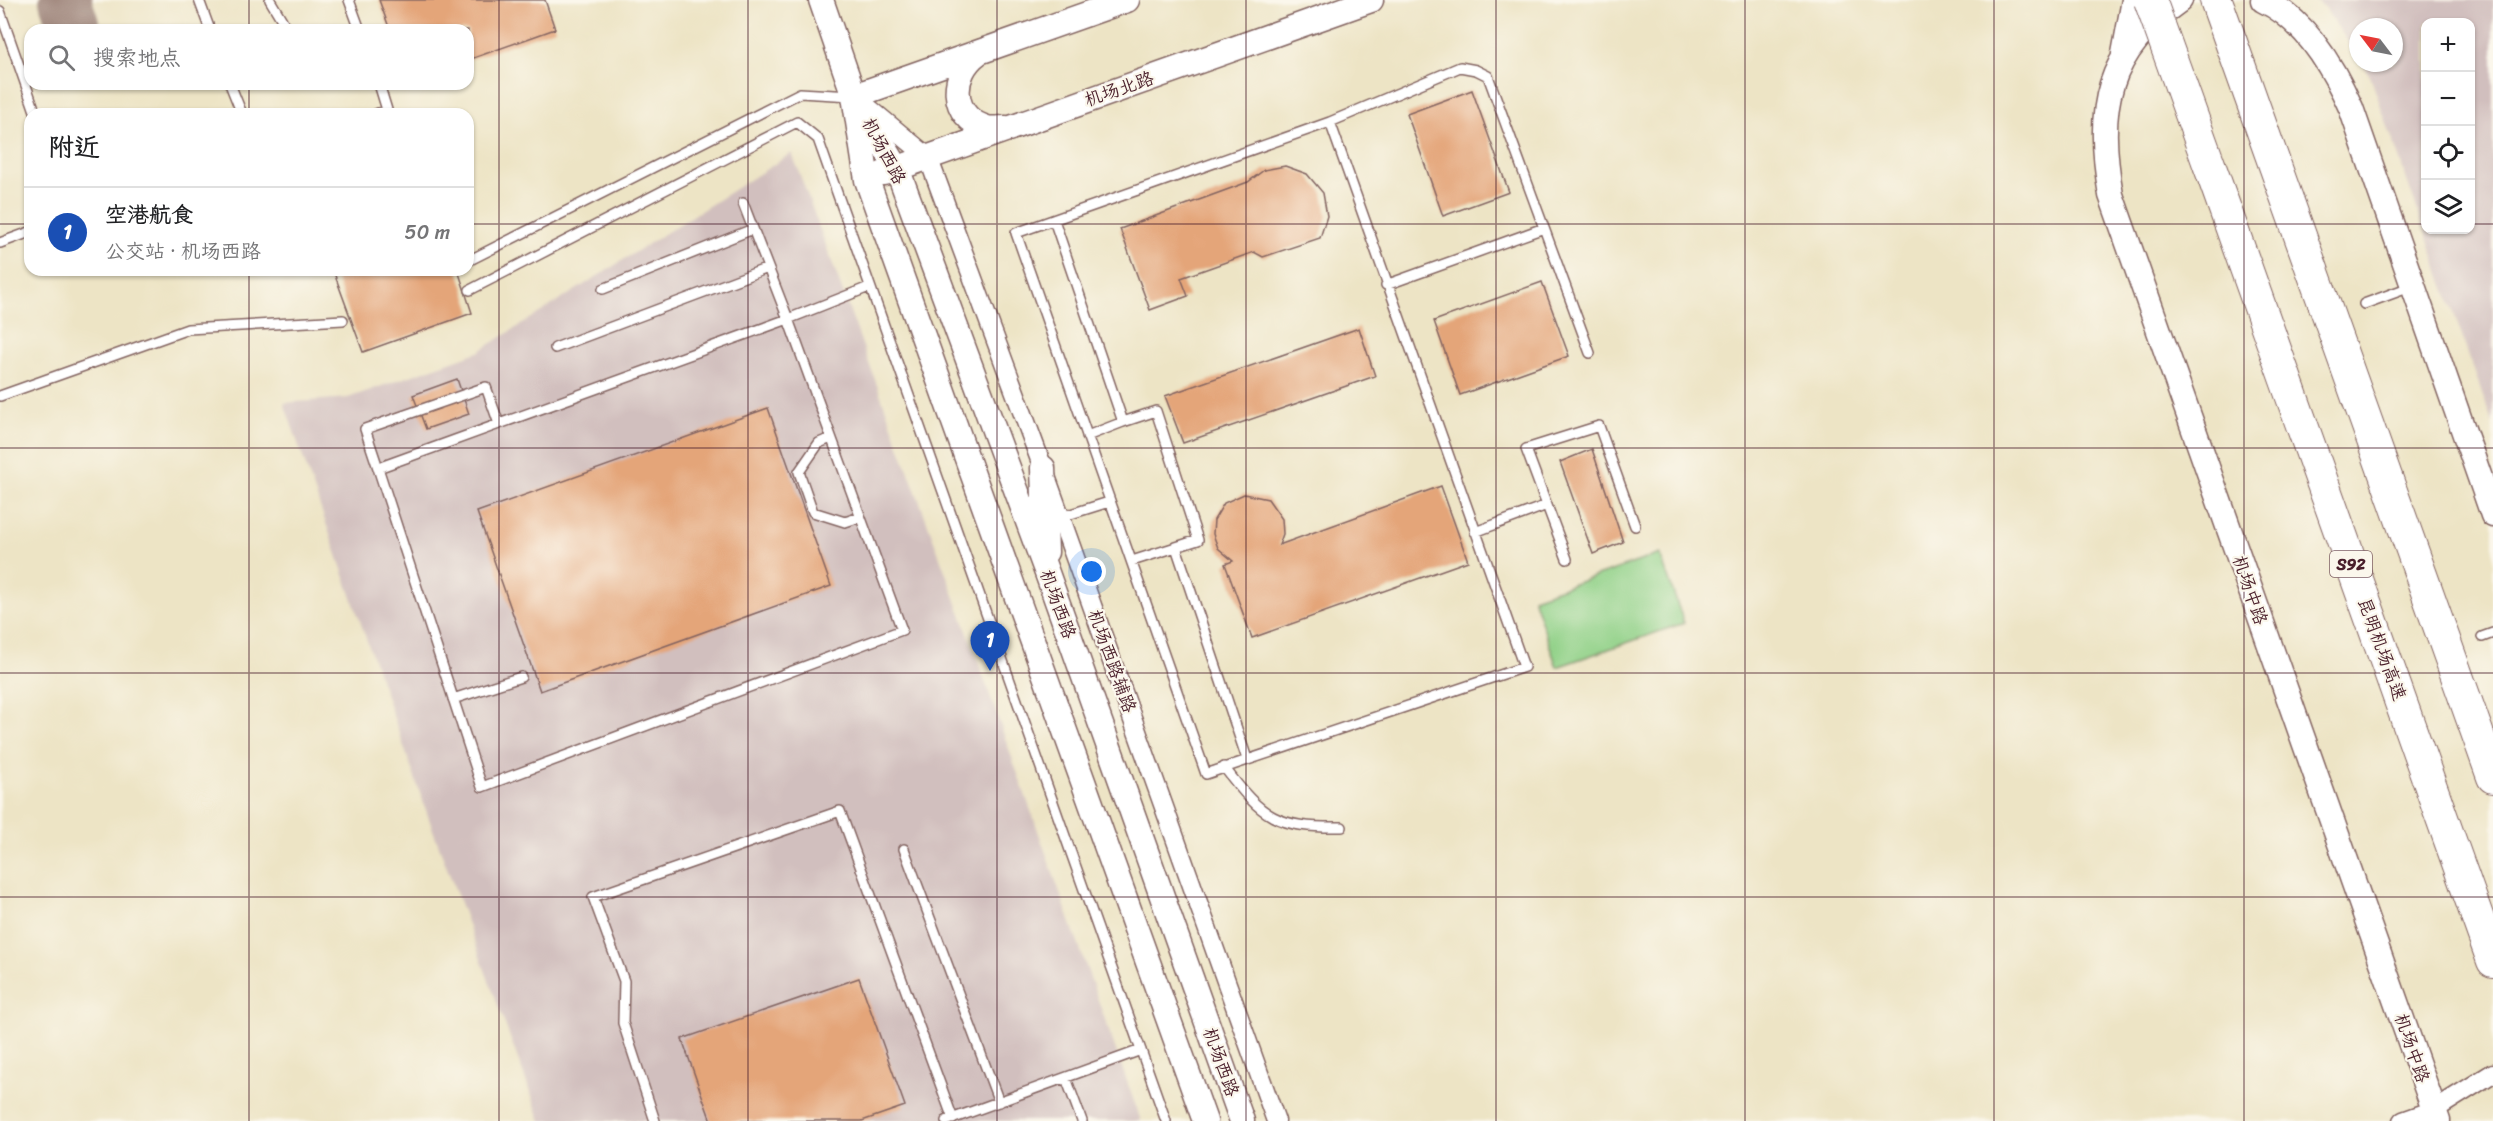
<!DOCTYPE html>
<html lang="zh">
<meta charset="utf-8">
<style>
body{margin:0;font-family:Sriracha,"LXGW WenKai TC",sans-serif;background:#f6f6f6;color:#202124}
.controls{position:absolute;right:18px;top:18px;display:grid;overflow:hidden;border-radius:12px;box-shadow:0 2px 4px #0004}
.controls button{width:54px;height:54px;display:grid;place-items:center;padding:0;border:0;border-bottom:2px solid #e0e0e0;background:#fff;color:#202124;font:30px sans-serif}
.compass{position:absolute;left:2349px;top:18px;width:54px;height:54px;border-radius:50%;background:#fff;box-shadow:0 2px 4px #0004;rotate:302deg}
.you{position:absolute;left:1092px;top:572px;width:21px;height:21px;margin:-15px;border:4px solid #fff;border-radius:50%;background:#1a73e8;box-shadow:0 0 0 9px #1a73e833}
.badge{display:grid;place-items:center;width:39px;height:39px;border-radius:50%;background:#c8321e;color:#fff;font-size:20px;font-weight:700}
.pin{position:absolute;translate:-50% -50px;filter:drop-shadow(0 2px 3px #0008)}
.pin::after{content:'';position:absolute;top:32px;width:21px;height:18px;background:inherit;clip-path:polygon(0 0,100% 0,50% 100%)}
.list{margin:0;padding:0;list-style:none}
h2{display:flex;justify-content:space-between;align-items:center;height:78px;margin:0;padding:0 24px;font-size:26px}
h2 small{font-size:20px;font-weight:400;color:#757577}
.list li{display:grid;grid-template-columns:39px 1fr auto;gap:18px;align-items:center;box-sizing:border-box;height:90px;padding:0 24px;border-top:2px solid #e0e0e0}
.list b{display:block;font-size:22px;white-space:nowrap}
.list p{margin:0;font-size:20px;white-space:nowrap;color:#757577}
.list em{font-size:20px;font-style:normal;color:#757577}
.icon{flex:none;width:33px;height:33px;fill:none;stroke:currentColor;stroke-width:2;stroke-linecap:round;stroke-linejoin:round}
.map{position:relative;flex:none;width:2493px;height:1121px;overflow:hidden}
.search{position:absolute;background:#fff;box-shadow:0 2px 4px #0004;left:24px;top:24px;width:450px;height:66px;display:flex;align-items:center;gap:15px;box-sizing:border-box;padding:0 21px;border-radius:18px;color:#757577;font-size:22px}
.panel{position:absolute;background:#fff;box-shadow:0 2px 4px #0004;left:24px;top:108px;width:450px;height:168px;border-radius:18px}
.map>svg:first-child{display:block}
</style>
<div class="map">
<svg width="2493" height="1121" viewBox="0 0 2493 1121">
<rect width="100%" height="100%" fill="#fbf7ec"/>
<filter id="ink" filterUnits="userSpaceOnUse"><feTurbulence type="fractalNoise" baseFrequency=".0167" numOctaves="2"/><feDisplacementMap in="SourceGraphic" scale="12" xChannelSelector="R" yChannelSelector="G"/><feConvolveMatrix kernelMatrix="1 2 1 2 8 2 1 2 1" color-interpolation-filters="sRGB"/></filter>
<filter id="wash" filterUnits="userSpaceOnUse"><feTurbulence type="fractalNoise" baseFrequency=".008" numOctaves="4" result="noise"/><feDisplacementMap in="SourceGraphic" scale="24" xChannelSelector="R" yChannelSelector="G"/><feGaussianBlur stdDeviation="1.35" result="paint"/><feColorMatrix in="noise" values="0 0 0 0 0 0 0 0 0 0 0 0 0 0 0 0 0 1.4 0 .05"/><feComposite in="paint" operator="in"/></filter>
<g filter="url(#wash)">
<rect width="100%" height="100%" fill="#ede4c5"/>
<path fill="#d1bfbe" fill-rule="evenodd" d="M2316 0H2493V424L2370 76 2362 63H2394V27H2358V56L2323 6ZM2426 22H2470V230H2426Z
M792 153 971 642 1141 1121H541L433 830 284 403 348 398 478 352Z"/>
<path fill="#91d188" stroke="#6e785a" stroke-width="1.5" d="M1660 554 1684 623 1557 667 1533 598Z"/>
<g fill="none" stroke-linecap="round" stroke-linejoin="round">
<path stroke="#9c8278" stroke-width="52" d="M65 0 75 30"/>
</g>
<g id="blocks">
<path fill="#e4a579" d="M379 0H545L555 29 468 60V30H390Z
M1472 90 1509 192 1443 216 1407 114Z
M1285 166 1307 174 1323 193 1327 216 1320 238 1263 257 1254 252 1181 278 1188 296 1150 310 1120 229 1248 182 1264 170Z
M333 270H458L472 313 363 352Z
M1542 282 1569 356 1460 395 1434 321Z
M1359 328 1375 376 1183 443 1165 396Z
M457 379 469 414 426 429 413 395Z
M768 408 831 586 540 691 477 512Z
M1592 449 1623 542 1593 554 1560 462Z
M1441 486 1468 561 1252 638 1225 564 1233 561 1218 548 1213 534 1214 520 1224 503 1244 494 1268 499 1282 519 1283 534 1279 545Z
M859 978 905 1106 862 1121H711L682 1039Z"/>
</g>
</g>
<g filter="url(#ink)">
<use href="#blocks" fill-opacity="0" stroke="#836461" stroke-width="1.5"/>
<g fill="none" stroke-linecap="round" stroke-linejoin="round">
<defs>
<path id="lane" d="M199 0 210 30
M270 0 288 30
M349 0 360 30
M0 11 36 114
M230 84 242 114
M376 114 387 110 379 84
M1330 122 1524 667 1206 774 1016 233Z
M1330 122 1460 67 1476 70 1488 76 1590 353
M743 203 788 319 378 468 482 787 902 630 788 319 869 287
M1054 220 1123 422 1087 436
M0 243 30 232
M468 261 800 93 852 96
M1386 285 1544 228
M603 289 753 229
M470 290 797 122 818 139 1166 1121
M2364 304 2413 286
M555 348 768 268
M0 396 188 329 343 320
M1123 422 1156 411 1198 540 1176 547
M831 438 819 443 799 472 813 512 845 522 860 517
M378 468 365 429 486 387 499 424
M1061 517 1109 502
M1475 532 1547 505
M1567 559 1526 449 1599 426 1635 526
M1132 561 1176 547 1247 759
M2482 637 2493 633
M453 699 521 677
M1224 767C1263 819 1277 828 1342 827
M904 849 999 1102
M1066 1078 1082 1121
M655 1121 623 1023 624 981 593 897 840 811 953 1119
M946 1121 1141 1050"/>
<path id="street" d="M864 104 928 157 1043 468 1276 1121
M2403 1121 2434 1110 2493 1073"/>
<path id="secondary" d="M821 0 854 96 867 180 1205 1121
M2180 0C2105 53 2096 108 2111 195L2438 1121
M2263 0C2306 20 2333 67 2351 108L2493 515
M978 53C950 73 949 117 987 128 992 129 1000 128 1006 128
M2124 54 2134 0
M854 96 1127 0
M860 106 897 168 1047 573 1242 1121
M884 173 1371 0
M1043 468 1046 552"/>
<path id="highway" d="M2216 0 2493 777
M2210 167 2493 961"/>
</defs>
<use href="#lane" stroke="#836461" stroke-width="12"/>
<use href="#street" stroke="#836461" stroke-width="21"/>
<use href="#secondary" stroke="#836461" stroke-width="27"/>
<use href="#highway" stroke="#836461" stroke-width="34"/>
<use href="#lane" stroke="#fff" stroke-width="9"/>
<use href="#street" stroke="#fff" stroke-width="18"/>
<use href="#secondary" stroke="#fff" stroke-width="24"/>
<use href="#highway" stroke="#fff" stroke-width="32"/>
<defs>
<path id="highway-bridge" d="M2150 0 2210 167"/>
</defs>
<use href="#highway-bridge" stroke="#836461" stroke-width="34" stroke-linecap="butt"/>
<use href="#highway-bridge" stroke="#fff" stroke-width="32"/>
</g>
</g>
<path fill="none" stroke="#4a1f2b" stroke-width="1.5" stroke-opacity="0.55" d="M249 0V30M499 0V1121M748 0V1121M997 0V1121M1246 0V1121M1496 0V1121M1745 0V1121M1994 0V1121M2244 0V1121M249 84V114M0 224H30M468 224H2426M2470 224H2493M249 270V1121M0 448H2493M0 673H2493M0 897H2493"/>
<g text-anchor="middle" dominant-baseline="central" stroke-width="4.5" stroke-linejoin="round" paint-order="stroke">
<rect fill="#fbf7ec" stroke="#7f6065" stroke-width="1.5" x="2330" y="551" width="42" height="26" rx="4.5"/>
<g font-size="16" font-weight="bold" fill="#4a1f2b">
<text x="2351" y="564">S92</text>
</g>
<g font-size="18" fill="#4a1f2b" stroke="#fbf7ec">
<text transform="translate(1119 89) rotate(-19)">机场北路</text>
<text transform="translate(884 151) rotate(62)">机场西路</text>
<text transform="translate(2250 590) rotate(71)">机场中路</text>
<text transform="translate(1058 604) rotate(70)">机场西路</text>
<text transform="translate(2382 649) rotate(70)">昆明机场高速</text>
<text transform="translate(1112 661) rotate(70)">机场西路辅路</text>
<text transform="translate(2412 1048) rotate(71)">机场中路</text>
<text transform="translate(1221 1062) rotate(70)">机场西路</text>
</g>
</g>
</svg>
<div class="controls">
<button>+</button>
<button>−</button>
<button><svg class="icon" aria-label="locate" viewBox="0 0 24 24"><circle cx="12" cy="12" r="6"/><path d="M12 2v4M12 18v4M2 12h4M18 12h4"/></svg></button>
<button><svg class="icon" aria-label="layers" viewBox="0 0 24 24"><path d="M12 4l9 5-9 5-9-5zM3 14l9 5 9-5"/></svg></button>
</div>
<svg class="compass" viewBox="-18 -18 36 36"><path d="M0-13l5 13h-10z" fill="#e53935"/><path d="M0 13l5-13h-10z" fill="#757577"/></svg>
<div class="you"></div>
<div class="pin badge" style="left:990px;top:671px;background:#1a4fb4">1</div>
<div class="search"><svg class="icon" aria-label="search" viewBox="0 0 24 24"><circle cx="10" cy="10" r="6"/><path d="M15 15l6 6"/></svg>搜索地点</div>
<section class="panel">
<h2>附近<small></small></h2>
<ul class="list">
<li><span class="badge" style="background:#1a4fb4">1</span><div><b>空港航食</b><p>公交站 · 机场西路</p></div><em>50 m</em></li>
</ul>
</section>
</div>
